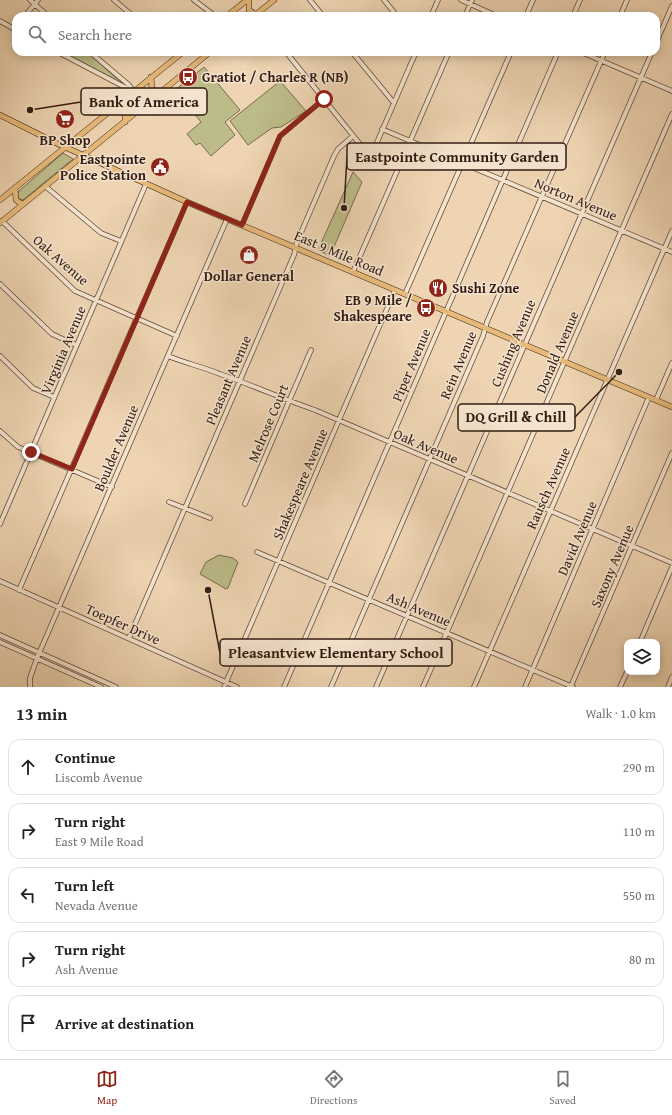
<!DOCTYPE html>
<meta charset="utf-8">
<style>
body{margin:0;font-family:"Gentium Book Plus",serif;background:#f2f2f2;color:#222}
.controls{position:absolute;right:12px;bottom:12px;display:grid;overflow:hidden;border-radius:8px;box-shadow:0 2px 10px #0003}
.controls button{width:36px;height:36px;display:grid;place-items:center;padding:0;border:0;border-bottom:1px solid #e0e0e0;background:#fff;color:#222;font:20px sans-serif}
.stop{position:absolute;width:12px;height:12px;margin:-9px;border:3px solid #8f2418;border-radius:50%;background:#fff}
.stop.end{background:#8f2418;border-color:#fff;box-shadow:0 1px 4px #0008}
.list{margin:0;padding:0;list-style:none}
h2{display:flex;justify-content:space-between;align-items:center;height:52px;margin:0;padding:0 16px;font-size:17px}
h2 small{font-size:13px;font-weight:400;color:#767676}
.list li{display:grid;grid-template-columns:26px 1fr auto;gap:12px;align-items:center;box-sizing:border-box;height:56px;margin:0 8px 8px;padding:0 8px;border:1px solid #e0e0e0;border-radius:12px}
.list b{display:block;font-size:15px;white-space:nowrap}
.list p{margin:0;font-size:13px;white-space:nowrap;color:#767676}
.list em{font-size:13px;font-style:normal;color:#767676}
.icon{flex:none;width:22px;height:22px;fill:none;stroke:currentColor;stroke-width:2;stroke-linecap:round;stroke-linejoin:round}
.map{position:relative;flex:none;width:672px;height:687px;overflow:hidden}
.search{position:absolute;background:#fff;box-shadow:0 2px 10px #0003;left:12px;right:12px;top:12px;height:44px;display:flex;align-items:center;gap:10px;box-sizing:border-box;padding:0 14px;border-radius:12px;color:#767676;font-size:15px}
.sheet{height:372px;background:#fff}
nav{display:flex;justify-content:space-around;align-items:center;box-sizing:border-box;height:56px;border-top:1px solid #e0e0e0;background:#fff;font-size:11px;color:#767676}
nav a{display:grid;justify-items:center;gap:2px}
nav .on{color:#8f2418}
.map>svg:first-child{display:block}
</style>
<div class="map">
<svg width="672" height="687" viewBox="0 0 672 687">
<rect width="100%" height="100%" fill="#eed4b2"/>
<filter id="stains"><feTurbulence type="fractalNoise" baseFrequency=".005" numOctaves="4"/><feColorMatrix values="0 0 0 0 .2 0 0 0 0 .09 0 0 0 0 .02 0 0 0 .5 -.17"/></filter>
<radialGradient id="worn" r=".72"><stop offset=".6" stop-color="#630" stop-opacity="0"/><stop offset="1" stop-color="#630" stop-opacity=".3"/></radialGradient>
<path fill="#bdbc89" stroke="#786c4e" d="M63 52H87L123 84Z
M204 67 240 110 225 122 235 135 211 156 200 143 196 145 187 134 201 122 175 90Z
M280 81 306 111 281 127 272 128 248 145 230 121Z
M63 153 73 159 23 200 19 199 17 194 20 190Z
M353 172 362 182 330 256 318 250Z
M219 555 233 558 238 562 228 588 226 589 200 574 206 562Z"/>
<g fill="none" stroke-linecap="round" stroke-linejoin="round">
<defs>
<path id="minor" d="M30 0 48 16
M114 0 133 16
M194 0 215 16
M310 0 323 16
M384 0 397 16
M461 0 497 16
M25 16 38 0
M431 16 438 0
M465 16 472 0
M526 16 533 0
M573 16 580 0
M620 16 627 0
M0 21 16 30
M656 43 672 6
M58 52 134 92
M90 52 129 85 133 91
M286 52 363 148 369 152 372 151 375 147 416 52
M352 52 394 103
M581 52 672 91
M382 129 672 252
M45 186 101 233 121 241
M2 221 75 291 177 336
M242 225 280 136 324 99
M353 272 449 52
M0 284 52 334 76 345
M405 294 511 52
M0 356 33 388 54 397
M168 356C185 363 203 367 220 374 252 385 283 399 315 410L672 563
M656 400 672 363
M0 431 18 447 112 487
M169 502 210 518
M245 504 311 350
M0 524 146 184
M257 552 573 687
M0 581 237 687
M19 590 187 202
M0 635 116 687
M129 638 294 255 297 242 334 156 338 149 353 136
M0 642 101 687
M640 642 672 567
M571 686 672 453
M30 687V678L37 658 227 219
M224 687 395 290
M284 687 558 52
M331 687 483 336 487 322 605 52
M376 687 652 52
M423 687 672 114
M474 687 672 231
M525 687 649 397
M620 687 627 672
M668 687 672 677"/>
<path id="major" d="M249 0V10L256 15
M227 16 247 0
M254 16 274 0
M151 77 152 89 159 94
M119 104 126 110 125 122
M0 115 56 143 187 202 672 407
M15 188 16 200 22 204
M0 200 183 52
M0 223 210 52"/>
</defs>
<use href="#minor" stroke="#624a3b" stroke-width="5.5"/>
<use href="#major" stroke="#331c13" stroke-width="6"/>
<use href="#minor" stroke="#f4e3cd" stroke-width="4"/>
<use href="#major" stroke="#e7ba79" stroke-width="5"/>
</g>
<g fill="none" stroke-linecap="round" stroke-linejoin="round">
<path stroke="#8f2418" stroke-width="5" d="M31 452 72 469 187 202 242 225 280 136 324 99"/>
</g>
<defs>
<symbol id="bus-disc" viewBox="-11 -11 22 22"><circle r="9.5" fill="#8f2418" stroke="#f4e3cd"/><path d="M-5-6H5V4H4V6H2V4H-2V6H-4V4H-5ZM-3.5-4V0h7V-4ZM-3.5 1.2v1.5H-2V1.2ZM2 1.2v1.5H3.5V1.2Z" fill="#fff"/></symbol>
<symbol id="supermarket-disc" viewBox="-11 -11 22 22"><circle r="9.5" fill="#8f2418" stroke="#f4e3cd"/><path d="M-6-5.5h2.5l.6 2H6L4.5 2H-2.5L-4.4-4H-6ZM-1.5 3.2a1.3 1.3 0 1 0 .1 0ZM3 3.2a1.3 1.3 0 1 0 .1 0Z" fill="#fff"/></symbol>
<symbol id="civic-disc" viewBox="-11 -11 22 22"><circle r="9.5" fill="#8f2418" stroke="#f4e3cd"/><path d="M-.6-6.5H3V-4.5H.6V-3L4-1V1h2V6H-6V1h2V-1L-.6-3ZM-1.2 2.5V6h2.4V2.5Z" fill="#fff"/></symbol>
<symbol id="shop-disc" viewBox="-11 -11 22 22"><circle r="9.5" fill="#8f2418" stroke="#f4e3cd"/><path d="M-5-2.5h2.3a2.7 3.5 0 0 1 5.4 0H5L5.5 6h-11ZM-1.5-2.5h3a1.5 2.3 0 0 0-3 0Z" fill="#fff"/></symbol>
<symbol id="restaurant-disc" viewBox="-11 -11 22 22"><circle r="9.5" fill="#8f2418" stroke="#f4e3cd"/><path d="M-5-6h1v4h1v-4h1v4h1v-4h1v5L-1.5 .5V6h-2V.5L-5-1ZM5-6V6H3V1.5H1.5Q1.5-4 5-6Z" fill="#fff"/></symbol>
</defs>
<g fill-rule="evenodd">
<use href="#bus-disc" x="177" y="66" width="22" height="22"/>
<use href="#supermarket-disc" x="54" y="108" width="22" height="22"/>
<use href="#civic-disc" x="149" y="156" width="22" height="22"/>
<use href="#shop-disc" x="238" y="244" width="22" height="22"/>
<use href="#restaurant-disc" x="427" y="277" width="22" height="22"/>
<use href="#bus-disc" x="415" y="297" width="22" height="22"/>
</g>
<g text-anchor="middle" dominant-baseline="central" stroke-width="3" stroke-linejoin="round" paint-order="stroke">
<g font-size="14" font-weight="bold" fill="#331c13" stroke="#f4e3cd" text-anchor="start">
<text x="202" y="77">Gratiot / Charles R (NB)</text>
<text x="65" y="140" text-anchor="middle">BP Shop</text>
<text x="146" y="159" text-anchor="end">Eastpointe<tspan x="146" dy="16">Police Station</tspan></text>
<text x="249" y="276" text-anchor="middle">Dollar General</text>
<text x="452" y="288">Sushi Zone</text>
<text x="412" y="300" text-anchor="end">EB 9 Mile /<tspan x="412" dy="16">Shakespeare</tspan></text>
</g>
<g font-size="14" fill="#331c13" stroke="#f4e3cd">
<text transform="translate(576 199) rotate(23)">Norton Avenue</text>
<text transform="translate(339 253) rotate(23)">East 9 Mile Road</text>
<text transform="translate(61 260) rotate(41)">Oak Avenue</text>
<text transform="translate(513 343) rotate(-67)">Cushing Avenue</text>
<text transform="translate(63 350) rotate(-67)">Virginia Avenue</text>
<text transform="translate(557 352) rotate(-67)">Donald Avenue</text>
<text transform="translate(411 365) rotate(-67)">Piper Avenue</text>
<text transform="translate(458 365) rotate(-67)">Rein Avenue</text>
<text transform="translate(228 380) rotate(-67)">Pleasant Avenue</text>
<text transform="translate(268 423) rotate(-67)">Melrose Court</text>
<text transform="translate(426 446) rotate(23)">Oak Avenue</text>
<text transform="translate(116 448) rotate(-67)">Boulder Avenue</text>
<text transform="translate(300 484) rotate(-67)">Shakespeare Avenue</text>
<text transform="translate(548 488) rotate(-66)">Rausch Avenue</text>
<text transform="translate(577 538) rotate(-67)">David Avenue</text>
<text transform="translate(612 566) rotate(-67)">Saxony Avenue</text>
<text transform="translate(419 609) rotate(23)">Ash Avenue</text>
<text transform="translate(123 624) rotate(24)">Toepfer Drive</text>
</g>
</g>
<path fill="none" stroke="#331c13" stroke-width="1.5" d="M30 110L81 102M344 208L347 157M619 372L575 417M208 590L220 653"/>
<g fill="#331c13" stroke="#f4e3cd" stroke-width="1.5">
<circle cx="30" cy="110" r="4"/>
<circle cx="344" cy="208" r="4"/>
<circle cx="619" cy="372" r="4"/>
<circle cx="208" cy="590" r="4"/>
</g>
<g fill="#f4e3cd" stroke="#331c13" stroke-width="1.5">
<rect x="81" y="88" width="126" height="27" rx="4"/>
<rect x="347" y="143" width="219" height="27" rx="4"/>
<rect x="458" y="404" width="117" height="27" rx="4"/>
<rect x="220" y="639" width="232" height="27" rx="4"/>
</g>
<g font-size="15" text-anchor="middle" font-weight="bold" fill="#331c13">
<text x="144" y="107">Bank of America</text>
<text x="457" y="162">Eastpointe Community Garden</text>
<text x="516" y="422">DQ Grill &amp; Chill</text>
<text x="336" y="658">Pleasantview Elementary School</text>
</g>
<rect width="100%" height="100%" filter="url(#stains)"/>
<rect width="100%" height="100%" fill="url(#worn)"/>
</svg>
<div class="controls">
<button><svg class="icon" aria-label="layers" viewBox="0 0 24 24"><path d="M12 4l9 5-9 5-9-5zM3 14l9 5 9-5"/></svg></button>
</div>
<div class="stop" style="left:324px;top:99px"></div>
<div class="stop end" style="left:31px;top:452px"></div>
<div class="search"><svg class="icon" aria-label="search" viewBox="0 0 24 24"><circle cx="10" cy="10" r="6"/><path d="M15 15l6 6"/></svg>Search here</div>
</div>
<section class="sheet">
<h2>13 min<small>Walk · 1.0 km</small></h2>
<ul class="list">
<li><svg class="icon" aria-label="ahead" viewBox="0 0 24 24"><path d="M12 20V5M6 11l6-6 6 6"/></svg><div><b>Continue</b><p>Liscomb Avenue</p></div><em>290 m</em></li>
<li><svg class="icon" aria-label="right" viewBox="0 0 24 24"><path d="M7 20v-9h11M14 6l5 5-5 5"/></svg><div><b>Turn right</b><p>East 9 Mile Road</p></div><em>110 m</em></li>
<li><svg class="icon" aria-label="left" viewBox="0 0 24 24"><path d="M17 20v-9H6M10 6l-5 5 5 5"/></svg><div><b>Turn left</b><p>Nevada Avenue</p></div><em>550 m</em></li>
<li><svg class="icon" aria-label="right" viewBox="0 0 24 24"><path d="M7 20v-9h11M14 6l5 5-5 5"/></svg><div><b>Turn right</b><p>Ash Avenue</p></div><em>80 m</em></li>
<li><svg class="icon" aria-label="arrive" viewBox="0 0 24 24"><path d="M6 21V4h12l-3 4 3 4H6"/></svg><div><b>Arrive at destination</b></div></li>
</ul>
</section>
<nav>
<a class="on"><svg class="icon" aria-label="map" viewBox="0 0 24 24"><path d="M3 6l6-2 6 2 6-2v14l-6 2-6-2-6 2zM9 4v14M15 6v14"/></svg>Map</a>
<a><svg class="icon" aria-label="directions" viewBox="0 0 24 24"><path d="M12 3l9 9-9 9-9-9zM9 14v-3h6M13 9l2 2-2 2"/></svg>Directions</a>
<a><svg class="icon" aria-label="saved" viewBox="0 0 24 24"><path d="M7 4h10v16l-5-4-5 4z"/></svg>Saved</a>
</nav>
